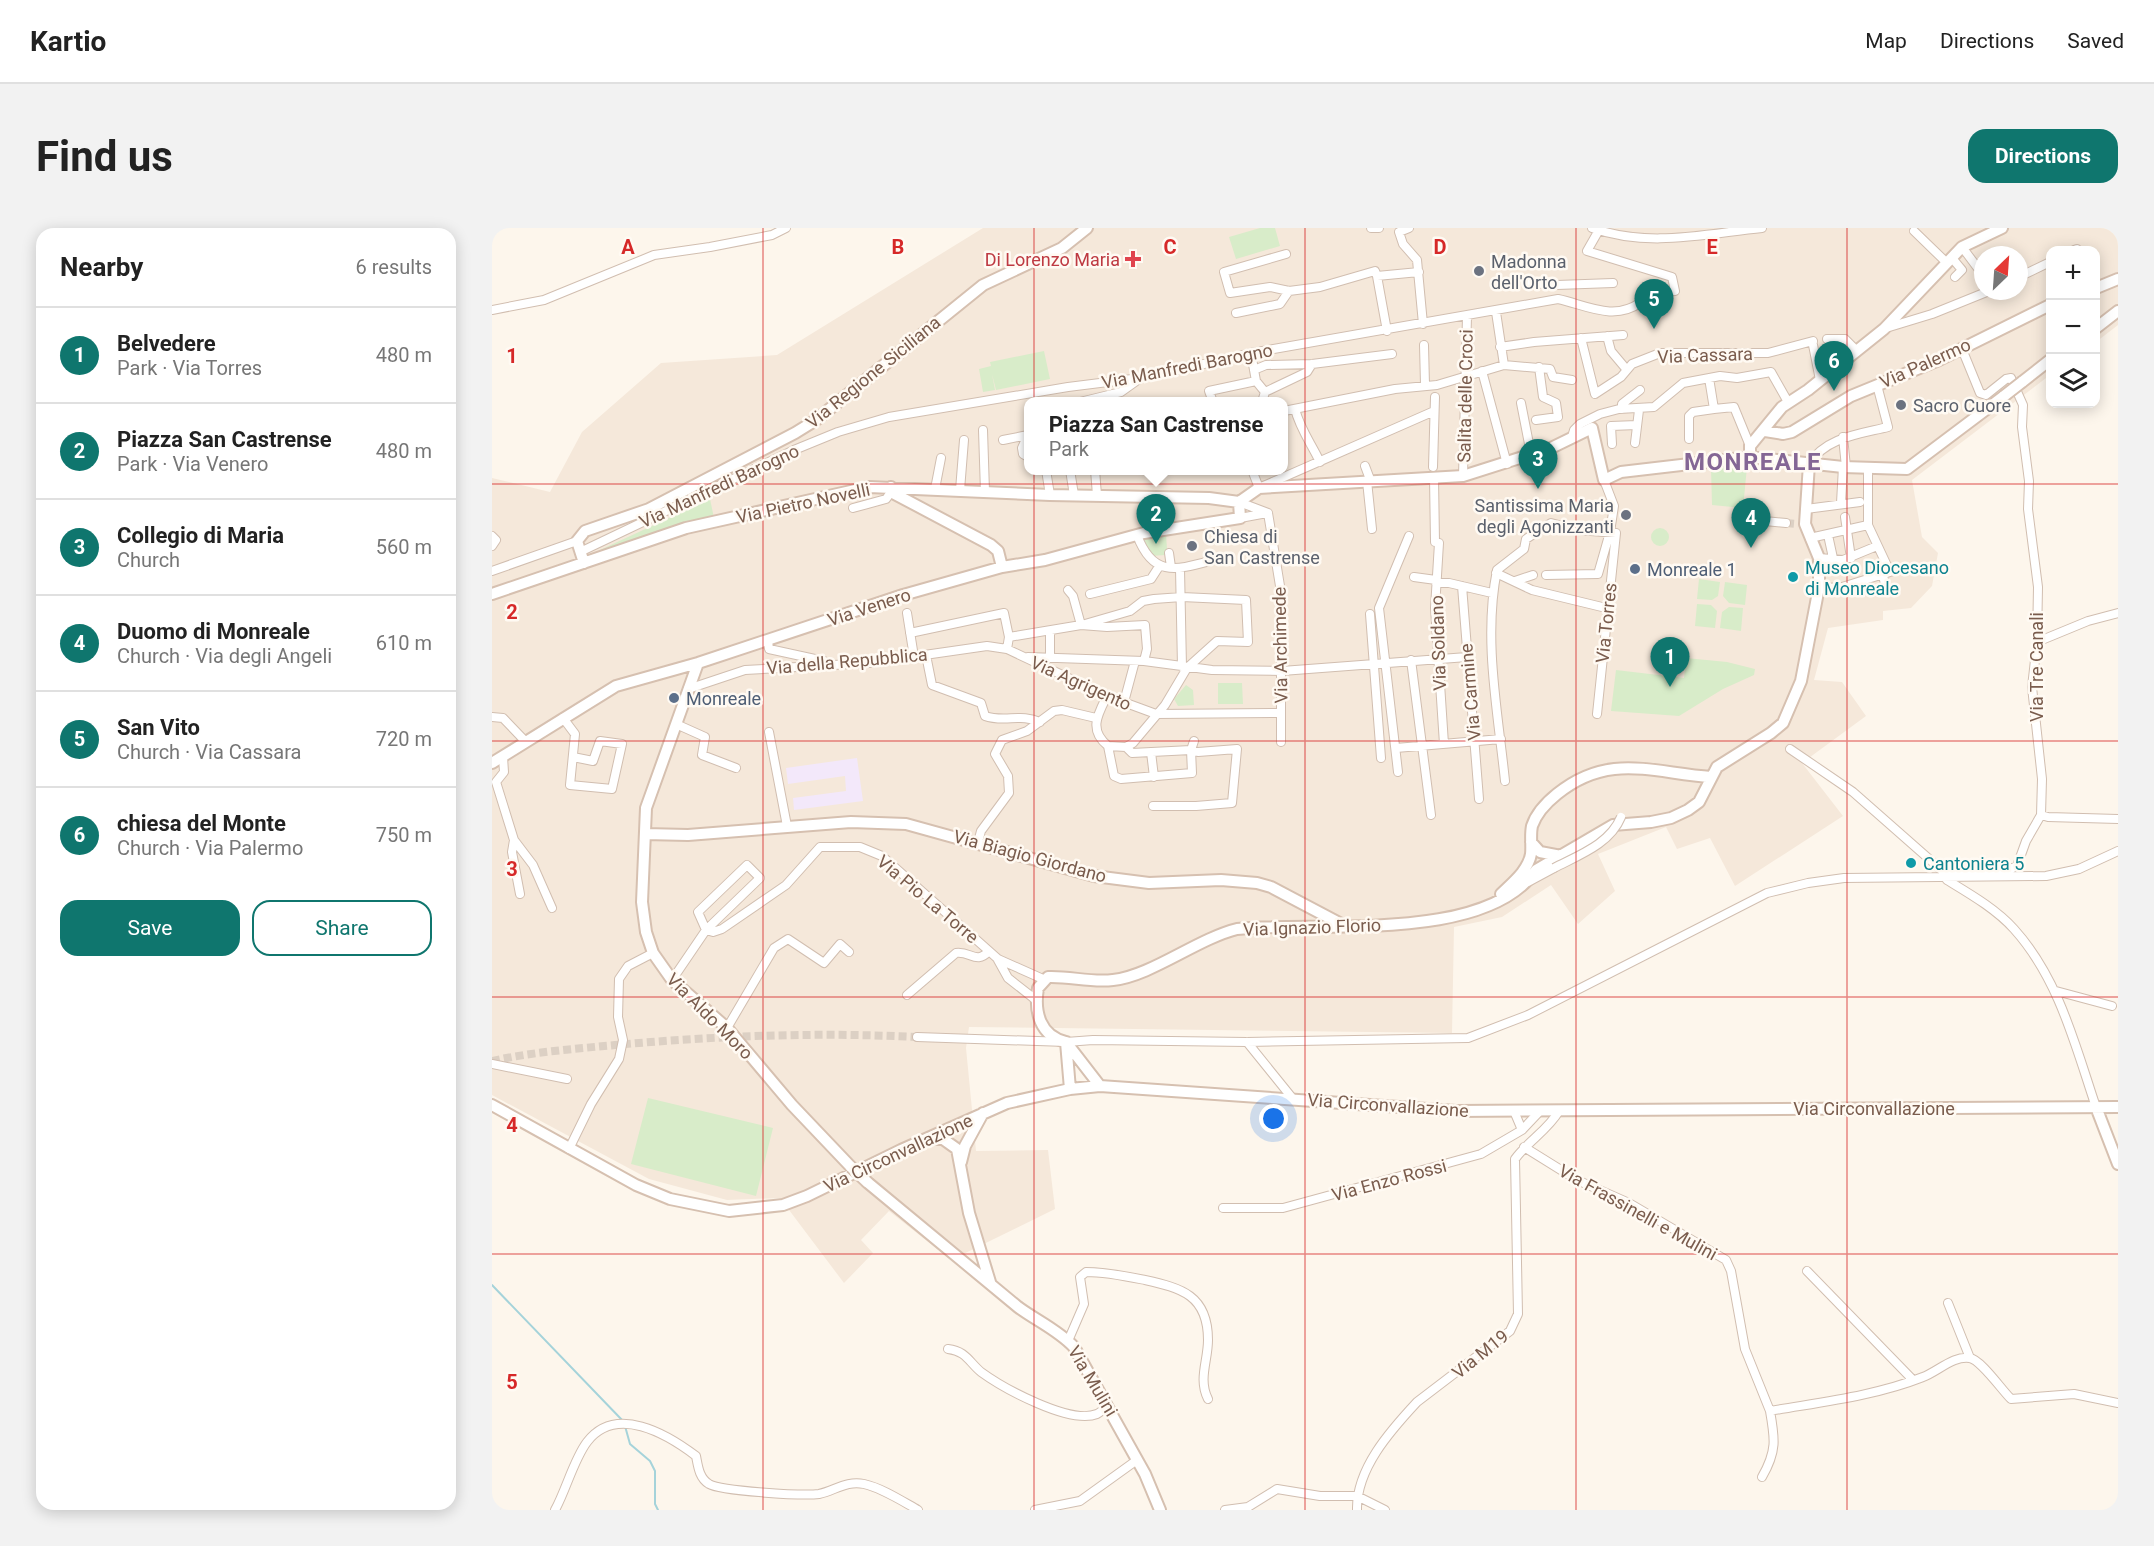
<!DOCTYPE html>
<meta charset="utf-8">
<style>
body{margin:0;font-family:Roboto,sans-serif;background:#f2f2f2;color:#222}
.controls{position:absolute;right:18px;top:18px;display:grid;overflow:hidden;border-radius:12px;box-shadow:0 3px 15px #0003}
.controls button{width:54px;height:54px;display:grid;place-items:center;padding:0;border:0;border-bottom:2px solid #e0e0e0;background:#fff;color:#222;font:30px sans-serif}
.compass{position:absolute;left:1482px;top:18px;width:54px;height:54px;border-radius:50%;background:#fff;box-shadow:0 3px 15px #0003;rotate:25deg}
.you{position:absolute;left:782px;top:891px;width:21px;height:21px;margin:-15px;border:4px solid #fff;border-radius:50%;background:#1a73e8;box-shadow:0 0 0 9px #1a73e833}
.badge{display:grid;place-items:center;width:39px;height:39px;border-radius:50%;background:#0f766e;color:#fff;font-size:20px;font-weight:700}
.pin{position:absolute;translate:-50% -50px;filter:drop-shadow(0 2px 3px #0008)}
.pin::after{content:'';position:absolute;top:32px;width:21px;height:18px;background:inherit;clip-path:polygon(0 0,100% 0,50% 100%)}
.popup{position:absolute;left:532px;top:169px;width:264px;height:78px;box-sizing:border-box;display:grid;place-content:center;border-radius:12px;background:#fff;filter:drop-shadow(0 2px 4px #0005);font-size:20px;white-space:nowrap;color:#767676}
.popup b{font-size:22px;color:#222}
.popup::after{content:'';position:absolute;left:50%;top:100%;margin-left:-12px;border:12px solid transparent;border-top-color:#fff}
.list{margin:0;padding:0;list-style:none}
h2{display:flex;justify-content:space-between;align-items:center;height:78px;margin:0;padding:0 24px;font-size:26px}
h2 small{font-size:20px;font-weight:400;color:#767676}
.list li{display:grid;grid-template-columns:39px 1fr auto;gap:18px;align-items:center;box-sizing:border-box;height:96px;padding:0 24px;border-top:2px solid #e0e0e0}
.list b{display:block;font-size:22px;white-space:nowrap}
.list p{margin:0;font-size:20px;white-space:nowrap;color:#767676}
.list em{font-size:20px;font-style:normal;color:#767676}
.actions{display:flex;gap:12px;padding:18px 24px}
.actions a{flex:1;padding:14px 0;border:2px solid #0f766e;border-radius:18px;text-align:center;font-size:21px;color:#0f766e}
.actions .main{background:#0f766e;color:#fff}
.icon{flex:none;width:33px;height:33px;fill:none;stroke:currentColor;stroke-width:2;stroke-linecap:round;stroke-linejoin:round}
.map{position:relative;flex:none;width:1626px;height:1282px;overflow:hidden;border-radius:18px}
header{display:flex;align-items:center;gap:36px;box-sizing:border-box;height:84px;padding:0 30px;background:#fff;border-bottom:2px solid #e0e0e0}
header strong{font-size:28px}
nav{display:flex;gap:33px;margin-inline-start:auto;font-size:21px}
.intro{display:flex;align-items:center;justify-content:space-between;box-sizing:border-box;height:144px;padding:0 36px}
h1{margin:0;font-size:42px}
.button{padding:15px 27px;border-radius:18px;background:#0f766e;color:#fff;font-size:21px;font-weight:700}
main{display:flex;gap:36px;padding:0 36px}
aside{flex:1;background:#fff;border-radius:18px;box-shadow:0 3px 15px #0003}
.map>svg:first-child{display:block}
</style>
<header>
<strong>Kartio</strong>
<nav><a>Map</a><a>Directions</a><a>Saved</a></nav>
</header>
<div class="intro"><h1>Find us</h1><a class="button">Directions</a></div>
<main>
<aside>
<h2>Nearby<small>6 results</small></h2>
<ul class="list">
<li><span class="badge">1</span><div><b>Belvedere</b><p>Park · Via Torres</p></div><em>480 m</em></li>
<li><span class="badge">2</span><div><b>Piazza San Castrense</b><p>Park · Via Venero</p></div><em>480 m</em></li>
<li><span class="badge">3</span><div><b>Collegio di Maria</b><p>Church</p></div><em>560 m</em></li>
<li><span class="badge">4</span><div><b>Duomo di Monreale</b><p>Church · Via degli Angeli</p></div><em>610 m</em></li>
<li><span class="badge">5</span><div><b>San Vito</b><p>Church · Via Cassara</p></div><em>720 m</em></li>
<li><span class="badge">6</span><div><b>chiesa del Monte</b><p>Church · Via Palermo</p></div><em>750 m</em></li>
</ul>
<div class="actions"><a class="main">Save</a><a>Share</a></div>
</aside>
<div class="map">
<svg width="1626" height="1282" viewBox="0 0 1626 1282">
<rect width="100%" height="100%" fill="#fdf6ec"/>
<path fill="#f5e8da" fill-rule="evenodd" d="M491 0H1626V97L1604 114V22H1558V147L1420 252 1430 309 1446 325 1440 358 1419 380 1391 383V392L1336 400 1322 452 1350 454 1374 488 1310 535 1351 588 1243 658 1218 610 1185 621 1174 599 1106 626 1123 663 1086 696 1059 657 1010 689 962 699 960 805 477 799 474 820 484 923 556 922 563 981 459 1032 397 983 369 1012 381 1025 352 1055 288 970 235 972 157 951 0 867V250L58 264 90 204 169 135 285 127ZM1491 27H1527V63H1491ZM536 174H792V242H536Z"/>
<path fill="#f3e8fa" d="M365 530 371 573 302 582 301 570 354 563 353 548 296 556 294 540Z"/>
<path fill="#d8ecc9" d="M768 0H783L788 18 744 31 737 9Z
M552 123 558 151 504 162 500 146 503 162 491 164 487 141 499 138 498 134Z
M1255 239 1251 280 1220 277 1219 240Z
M218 271 222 290 166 304 109 325 108 322Z
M1159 309a9 9 0 1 1 18 0a9 9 0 1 1-18 0Z
M674 306 675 321 673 327 659 328 652 311Z
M1207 351 1228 354 1226 368 1220 372 1205 371Z
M1233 354 1255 357 1253 377 1237 375 1231 368Z
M1205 376 1219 377 1225 383 1223 400 1203 398Z
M1237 379 1251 380 1249 403 1228 400 1230 384Z
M1194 430 1235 434 1263 441 1262 447 1231 461 1187 488 1119 483 1124 442 1192 450Z
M726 455H750L751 476H726Z
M694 457 701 462 702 477 686 478 682 471Z
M156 870 281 900 264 968 139 936Z"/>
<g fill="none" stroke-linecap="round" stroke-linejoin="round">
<path stroke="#a5d3da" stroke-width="2" d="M0 1057 131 1193
M133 1198 138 1216 158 1233 163 1243V1276L166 1282"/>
<path stroke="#dcd0c4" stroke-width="8" stroke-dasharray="8 4" stroke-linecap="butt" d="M1294 295 1306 296
M0 833C40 824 82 821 123 817 224 808 324 804 425 809"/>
<defs>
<path id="street" d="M879 0H887
M917 0 907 4 911 16 925 32 931 96
M1100 0C1157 20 1212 6 1270 0
M1422 3 1455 35
M1470 19 1491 47
M1582 22 1585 21
M794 26 732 44 738 65 778 59 797 63 828 59 883 43 885 48 927 44
M1460 30 1470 42 1463 49
M885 48 895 103
M1527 49 1558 34
M1039 55 1065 57 1121 55
M0 82 52 72 162 27 218 19 280 7 294 0
M1004 84 1012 137
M744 85 788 76 797 63
M1394 100 1440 86 1497 63
M1115 108 1119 123 1135 142
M1089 110 1103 166 1129 149 1140 136 1168 125H1276L1321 113
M1335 111H1353L1364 122
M932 117 933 157
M1321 117 1328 152
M1008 119 1042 114 1131 107
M759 125 764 153 773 164 770 174
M762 142 774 137 820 136 900 126
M990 143 1015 236
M1217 150 1222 181 1242 179 1258 218
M773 164 815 144 820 136
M588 174 629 164 650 149
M721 174 717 163 764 153
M1029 175 1039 226
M803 181C808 201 819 215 828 234
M1130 181V176L1148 162
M792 183 903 161 945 157 1012 137 1058 141 1061 149 1080 152
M1044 192 1066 189 1064 175 1051 169 1047 139
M491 202 493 264
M536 207 530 220 531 226 536 229
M1080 209 1082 202 1088 196 1108 186 1127 181 1162 179 1191 155 1228 148 1245 150 1279 144 1296 174
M1351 209 1354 239
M1197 211V188L1201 184 1222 181
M511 212 536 207
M1143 215 1147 182
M1120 216 1119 198 1145 197
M1317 236C1334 209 1368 206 1396 199L1385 157
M873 238 879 254
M941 239 943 169
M1376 240V297L1398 344 1413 340
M554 242 558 267
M578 242 582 267
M603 242 605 267
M760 242 767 260 940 184
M971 248 975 88
M942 249 943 314
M875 253 880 301
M443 261 449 230
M468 262 472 212
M747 274 776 285
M1349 275 1351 239
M361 280 394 271 399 264
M1314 281 1368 274
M776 285 789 364V514
M1253 287 1263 292 1294 295
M1353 289 1359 330
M748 290 775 285
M645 307C661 350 684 342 722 332
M1336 307 1341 330
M0 308 4 312 0 318
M1318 310 1376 297
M947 315 943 380 952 516
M88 324 302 222 346 204 397 189 576 159 656 149 759 125 1066 71C1094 77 1122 94 1149 74L1150 66 1183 63 1180 49 1095 23 1107 2
M677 325 679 339
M1327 330 1351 332 1385 318
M688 341 690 439
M0 343 85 313
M1004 345 1040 362 1110 379
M1054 347 1106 346 1118 304 1122 278 1112 252
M1391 347 1394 361
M922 349 944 352
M1023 353 1041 347
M944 355H957L1000 365
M970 358 987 571
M1327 359 1347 360 1398 344
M576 362 581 368 589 397
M598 366 659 351 668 337
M415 385 422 429
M878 386 889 530
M593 396 638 383 651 373 662 371 690 369 754 372 756 414 725 413 695 440 673 477 641 515 634 519 616 518C596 502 606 486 615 468
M418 405 512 385 517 409 515 421
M517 409 589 397 615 399 653 397 655 421 652 433
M276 413 277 421 332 433
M1545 414 1596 393 1626 385
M434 427 440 457 489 475 493 488C512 495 529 485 548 494
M536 429 652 433 720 442 790 443 975 429
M558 429V403
M919 432 939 587
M196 461 253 442 377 435 495 418 515 421 615 468 664 486 789 485
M632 474 643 433
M0 489 11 490 34 514
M71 490 83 506 78 557 120 561 130 516 108 513 101 533 81 529
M184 496 213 509 210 527 244 540
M277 504 295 598
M616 518 622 548 629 551 700 545 699 522 702 513
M634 519 640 525 699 522 706 524 745 521 740 575 704 578H661
M904 520 1009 511
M1298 521 1361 564 1453 645
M659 524 662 549
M11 529 12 544 4 554 22 612 41 637 60 680
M906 544 887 380 917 308
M1013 553C1006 484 991 411 1005 342L1032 321 1034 311 1059 295 1086 302 1124 305 1105 486
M1549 587 1556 589 1626 591
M22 612 20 624 28 666
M486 614 489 603 517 565 516 548 503 526 510 512 535 503 562 483 570 482 604 490
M1453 645 1514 643 1525 638 1534 613 1549 587 1550 551 1540 459 1545 414 1546 359 1536 281 1537 253 1530 199 1531 177 1519 150 1514 151 1494 167 1488 165 1470 121
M1455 652C1478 666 1504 681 1522 701 1567 751 1583 817 1604 879
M1036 654 1062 640
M506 732 516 750 544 772
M180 752 214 702 268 650 255 637 206 684 214 702 221 704 230 701 294 657 328 619H368L390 628 506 731 551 751
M1564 763 1620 778
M415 767 464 725C479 723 484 737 497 723
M235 800 282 720 296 711 332 735 348 716 357 724
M425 809 574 814 601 812 755 814 976 810 1036 787 1275 665 1316 655 1352 650 1554 648 1587 641 1626 623
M755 814 801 871
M0 836 75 851
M1022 883 1030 902
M1032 919 1085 952 1137 975 1234 1032 1239 1043 1253 1121 1278 1183C1329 1174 1383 1168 1431 1149 1445 1144 1462 1127 1478 1130 1489 1132 1509 1161 1519 1171L1582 1166 1626 1175
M77 921 99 876 127 831 131 812 126 789 127 751 136 738 161 725
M731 980H791L989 926 1030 902 1048 883
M1315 1043 1421 1152
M1456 1075 1478 1130
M576 1113 592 1076 588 1049 594 1044C614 1044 633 1048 653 1052 689 1060 716 1067 716 1112 716 1133 706 1151 716 1171
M456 1121C474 1123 477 1134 489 1144 511 1160 578 1197 605 1186 609 1184 613 1180 616 1177
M1270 1249C1285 1223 1283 1211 1278 1183
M63 1282C74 1262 82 1231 95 1214 124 1176 175 1206 204 1228 206 1238 207 1250 217 1256 228 1263 311 1268 327 1266 342 1263 355 1252 372 1256 390 1260 410 1273 426 1282
M543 1282 588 1273 645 1232
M733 1282 756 1279 785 1261 828 1268H865L893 1282
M865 1282C864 1241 898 1203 925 1174L1018 1103 1026 1086 1023 931C1036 913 1056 902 1067 883"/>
<path id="secondary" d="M1604 60 1626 51
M1604 100 1626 83
M1530 154 1558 132
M1273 203 1291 206 1300 204 1359 168 1447 132 1558 77
M1258 229V218L1290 179 1316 162 1392 101 1470 19 1510 0
M399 259V264L499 317 506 323 510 339
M747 274 767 260 971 248 1059 220 1100 200 1112 252 1129 244 1258 229 1351 239 1415 241 1512 168
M92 335 85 313 93 303 157 281 303 205 324 192 491 57 570 20 595 0
M0 366 194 300 377 259 558 267 717 270 747 274
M206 435 154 580 150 674 154 704 161 725 180 752 235 800 300 877 359 939
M0 535 124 458 206 435 411 367 510 339 553 332 652 305 748 290 747 274
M153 606 196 607 359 594 414 596 602 648 657 655 729 652 765 655 779 659 851 697
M1039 614 1048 624 1069 628
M1009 666C1020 655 1036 643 1039 626 1040 617 1038 607 1040 598 1044 586 1055 574 1065 566 1117 524 1160 545 1219 549
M574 814C548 808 542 784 546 760L556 749C578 748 599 755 621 752 659 748 705 711 745 701 825 693 993 716 1044 642L1121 597 1159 594 1179 590 1196 582 1207 574 1225 539 1279 505 1291 495 1309 453 1327 359V330L1313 296 1317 236
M574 814 608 858
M574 814 578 861
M0 877 144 957 178 971 237 983 291 977 315 968 409 922 515 875 578 861 608 858 964 883 1626 879
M1604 879 1626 936
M438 911H451L465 921 477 985 498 1054
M469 934 473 918 491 885
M375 954 526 1079C545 1093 566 1102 582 1119L653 1246 668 1282"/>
</defs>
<use href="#street" stroke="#d1beb0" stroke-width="10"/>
<use href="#secondary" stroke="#d6c0b0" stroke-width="14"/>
<use href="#street" stroke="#fff" stroke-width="8"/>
<use href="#secondary" stroke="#fff" stroke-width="10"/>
<defs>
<path id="street-bridge" d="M1062 640C1087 627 1118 616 1129 589"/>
<path id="secondary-bridge" d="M1512 168 1530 154
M359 939 375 954"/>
</defs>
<use href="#street-bridge" stroke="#d1beb0" stroke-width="10" stroke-linecap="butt"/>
<use href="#secondary-bridge" stroke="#d6c0b0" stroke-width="14" stroke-linecap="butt"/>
<use href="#street-bridge" stroke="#fff" stroke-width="8"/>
<use href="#secondary-bridge" stroke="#fff" stroke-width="10"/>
</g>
<path fill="none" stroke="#d62828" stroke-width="1.5" stroke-opacity="0.55" d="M271 0V1282M542 0V1282M813 0V1282M1084 0V1282M1355 0V1282M0 256H1626M0 513H1626M0 769H1626M0 1026H1626"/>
<path fill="#e0444e" stroke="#fffaf3" stroke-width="2" d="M638 22h6v6h6v6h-6v6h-6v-6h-6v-6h6z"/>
<g fill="#6b7280" stroke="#fffaf3" stroke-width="2">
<circle cx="987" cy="43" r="6"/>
<circle cx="1409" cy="177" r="6"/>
<circle cx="1134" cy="287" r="6"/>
<circle cx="700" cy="318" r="6"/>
</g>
<g fill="#5c6f8a" stroke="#fffaf3" stroke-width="2">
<circle cx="1143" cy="341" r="6"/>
<circle cx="182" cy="470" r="6"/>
</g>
<g fill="#0f9aa8" stroke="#fffaf3" stroke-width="2">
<circle cx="1301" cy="349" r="6"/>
<circle cx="1419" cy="635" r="6"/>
</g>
<g text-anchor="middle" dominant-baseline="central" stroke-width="5" stroke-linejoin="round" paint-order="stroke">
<g font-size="18" fill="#be3a42" stroke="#fffaf3" text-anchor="end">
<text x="628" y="31">Di Lorenzo Maria</text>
</g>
<g font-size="18" fill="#5b616d" stroke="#fffaf3" text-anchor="start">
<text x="999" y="33">Madonna<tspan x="999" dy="21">dell'Orto</tspan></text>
<text x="1421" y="177">Sacro Cuore</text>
<text x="1122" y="277" text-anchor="end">Santissima Maria<tspan x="1122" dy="21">degli Agonizzanti</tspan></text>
<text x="712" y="308">Chiesa di<tspan x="712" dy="21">San Castrense</tspan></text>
</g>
<g font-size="18" fill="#7a5c4d" stroke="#fffaf3">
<text transform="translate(1213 127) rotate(-2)">Via Cassara</text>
<text transform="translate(1433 135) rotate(-24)">Via Palermo</text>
<text transform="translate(695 138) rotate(-11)">Via Manfredi Barogno</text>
<text transform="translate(381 144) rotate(-39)">Via Regione Siciliana</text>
<text transform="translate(973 168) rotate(-89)">Salita delle Croci</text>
<text transform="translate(227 258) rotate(-25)">Via Manfredi Barogno</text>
<text transform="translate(311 275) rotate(-12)">Via Pietro Novelli</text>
<text transform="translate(377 379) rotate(-18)">Via Venero</text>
<text transform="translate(1114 395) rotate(-84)">Via Torres</text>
<text transform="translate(946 415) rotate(-92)">Via Soldano</text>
<text transform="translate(788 417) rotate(-91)">Via Archimede</text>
<text transform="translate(355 433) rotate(-5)">Via della Repubblica</text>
<text transform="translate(1544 439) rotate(-90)">Via Tre Canali</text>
<text transform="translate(589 455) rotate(24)">Via Agrigento</text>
<text transform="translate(978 464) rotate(-95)">Via Carmine</text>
<text transform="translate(538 628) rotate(15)">Via Biagio Giordano</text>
<text transform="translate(436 671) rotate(40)">Via Pio La Torre</text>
<text transform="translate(820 699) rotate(-2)">Via Ignazio Florio</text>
<text transform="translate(218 788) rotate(45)">Via Aldo Moro</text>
<text transform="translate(896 877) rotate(4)">Via Circonvallazione</text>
<text x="1382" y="880">Via Circonvallazione</text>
<text transform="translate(406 925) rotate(-25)">Via Circonvallazione</text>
<text transform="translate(897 952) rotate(-15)">Via Enzo Rossi</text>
<text transform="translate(1146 984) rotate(29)">Via Frassinelli e Mulini</text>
<text transform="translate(988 1126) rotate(-39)">Via M19</text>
<text transform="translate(601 1153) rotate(59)">Via Mulini</text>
</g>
<g font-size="18" fill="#0d838f" stroke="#fffaf3" text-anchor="start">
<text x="1313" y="339">Museo Diocesano<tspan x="1313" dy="21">di Monreale</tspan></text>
<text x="1431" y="635">Cantoniera 5</text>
</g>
<g font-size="18" fill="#4e5e75" stroke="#fffaf3" text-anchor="start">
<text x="1155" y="341">Monreale 1</text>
<text x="194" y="470">Monreale</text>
</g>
<g font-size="24" font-weight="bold" letter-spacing="1.5" fill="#846695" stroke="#fffaf3">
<text x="1261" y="234">MONREALE</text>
</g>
</g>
<g font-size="20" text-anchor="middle" font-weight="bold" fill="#d62828" stroke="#fffaf3" stroke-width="5" stroke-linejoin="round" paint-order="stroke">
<text x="136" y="26">A</text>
<text x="406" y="26">B</text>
<text x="678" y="26">C</text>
<text x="948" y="26">D</text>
<text x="1220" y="26">E</text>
<text x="20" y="135">1</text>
<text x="20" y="391">2</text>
<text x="20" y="648">3</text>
<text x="20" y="904">4</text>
<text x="20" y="1161">5</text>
</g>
</svg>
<div class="controls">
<button>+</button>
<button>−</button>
<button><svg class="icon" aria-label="layers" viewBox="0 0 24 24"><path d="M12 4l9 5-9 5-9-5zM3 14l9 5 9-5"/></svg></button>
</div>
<svg class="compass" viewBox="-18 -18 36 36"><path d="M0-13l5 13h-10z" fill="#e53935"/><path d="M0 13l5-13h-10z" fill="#767676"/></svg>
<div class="you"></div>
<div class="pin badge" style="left:1178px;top:459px">1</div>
<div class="pin badge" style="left:664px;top:316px">2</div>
<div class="popup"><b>Piazza San Castrense</b>Park</div>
<div class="pin badge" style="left:1046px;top:261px">3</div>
<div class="pin badge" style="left:1259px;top:320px">4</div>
<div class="pin badge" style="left:1162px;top:101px">5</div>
<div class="pin badge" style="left:1342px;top:163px">6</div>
</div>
</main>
